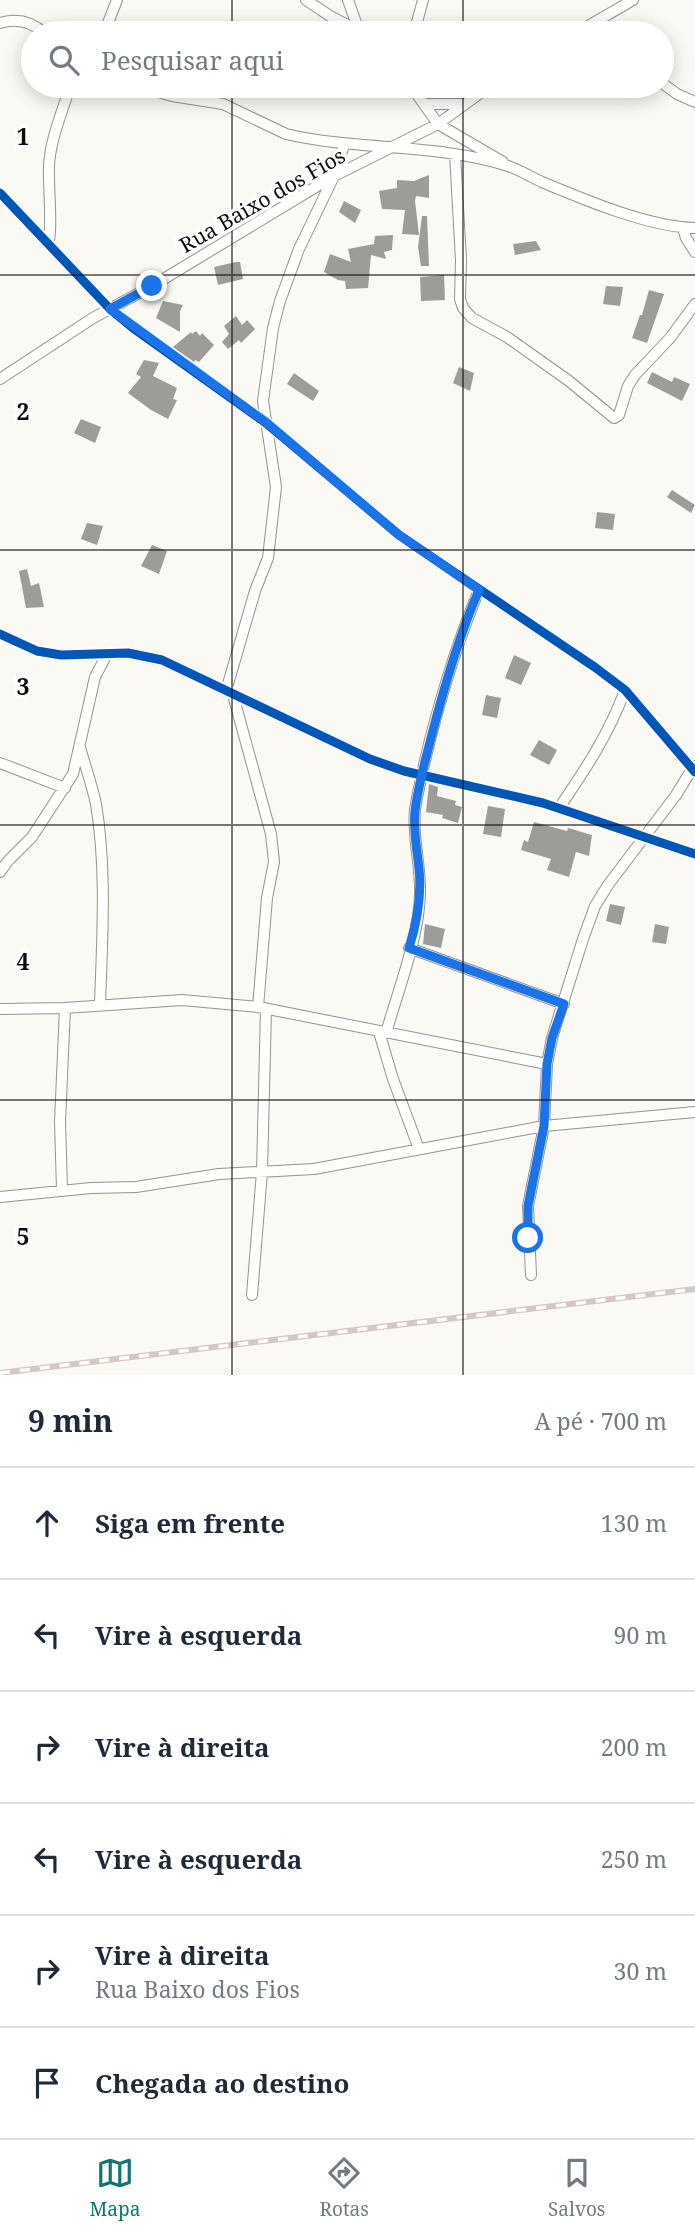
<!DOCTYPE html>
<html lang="pt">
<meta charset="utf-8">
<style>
body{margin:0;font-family:"Noto Serif",serif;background:#f2f2f3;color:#1f2937}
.stop{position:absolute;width:21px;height:21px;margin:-16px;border:5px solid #1a73e8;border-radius:50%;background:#fff}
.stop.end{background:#1a73e8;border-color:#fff;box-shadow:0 2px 7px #0008}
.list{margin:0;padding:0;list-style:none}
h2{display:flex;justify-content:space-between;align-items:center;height:91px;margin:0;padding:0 28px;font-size:30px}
h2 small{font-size:23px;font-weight:400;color:#747a83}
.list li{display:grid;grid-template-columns:46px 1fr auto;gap:21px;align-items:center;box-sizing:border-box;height:112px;padding:0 28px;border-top:2px solid #e0e1e3}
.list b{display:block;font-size:26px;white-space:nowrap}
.list p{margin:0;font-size:23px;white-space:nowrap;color:#747a83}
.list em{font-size:23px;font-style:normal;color:#747a83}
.icon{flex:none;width:38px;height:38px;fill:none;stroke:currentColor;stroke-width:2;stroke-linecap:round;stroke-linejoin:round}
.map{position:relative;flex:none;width:695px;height:1375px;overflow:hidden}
.search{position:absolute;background:#fff;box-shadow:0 4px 18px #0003;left:21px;right:21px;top:21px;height:77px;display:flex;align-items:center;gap:18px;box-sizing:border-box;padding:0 24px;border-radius:38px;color:#747a83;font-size:26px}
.sheet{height:763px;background:#fff}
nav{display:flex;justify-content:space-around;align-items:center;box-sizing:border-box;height:98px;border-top:2px solid #e0e1e3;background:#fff;font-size:19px;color:#747a83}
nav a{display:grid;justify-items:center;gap:4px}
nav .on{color:#0f766e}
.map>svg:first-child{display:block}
</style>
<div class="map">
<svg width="695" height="1375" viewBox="0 0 695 1375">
<rect width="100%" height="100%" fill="#faf9f3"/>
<path fill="#9e9c98" d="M429 175V198L416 196 415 201 419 235 402 234 405 210 382 209 379 191 397 188V180L414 181Z
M344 201 361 210 355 223 339 212Z
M422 216H427L429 266H421L418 247Z
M393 235 392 250 384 252 386 259 371 255 368 288 346 289 345 281 338 280 324 272 330 254 351 262 348 249 374 244 375 236Z
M536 241 541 250 515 255 513 244Z
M236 262H240L243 279 218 285 214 267Z
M444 275 445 300 421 301 420 277Z
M606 286 623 287 620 306 603 304Z
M649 290 664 294 647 343 632 338 640 315H642Z
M163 301 183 305 180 311V332L156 318Z
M236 316 242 325 247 320 255 329 241 343 239 340 228 349 222 342 229 334 224 326Z
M196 331 200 336 202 333 214 345 199 362 195 360 194 362 173 347 191 332 192 334Z
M144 360 159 363 153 376 177 388 173 399 177 400 168 419 151 410 128 393 141 377 136 374Z
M459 367 474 373 470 391 453 383Z
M652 372 672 382 674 377 690 384 682 401 647 383Z
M294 373 319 391 313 401 287 384Z
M81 419 101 427 95 443 74 433Z
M672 490 695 505 691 513 667 497Z
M597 512 615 514 613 530 595 528Z
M87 523 103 526 97 545 81 539Z
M152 545 167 551 159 574 141 566Z
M27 569 31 586 39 583 44 607 26 608 19 571Z
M514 655 531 663 521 685 505 678Z
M486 695 501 698 497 718 482 715Z
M539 740 557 750 549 765 530 755Z
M429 784 438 787 437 796 456 801 455 805 462 807 458 823 442 818 443 815 426 812Z
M488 806 505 809 501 837 483 834Z
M534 822 567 831 568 828 592 835 589 856 576 852 569 877 547 870 551 859 521 850 524 840 528 842Z
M610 904 625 907 621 925 606 921Z
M425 924 445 929 441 948 423 944Z
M655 924 669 927 666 944 652 942Z"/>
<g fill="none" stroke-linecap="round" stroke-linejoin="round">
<defs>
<path id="street" d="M306 0 330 16 363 33
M348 0 359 31
M0 23C17 18 31 21 44 33
M104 33 117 0
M414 33 423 0
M576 33 633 0
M662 83 677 94 695 102
M138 86 172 96 223 104 286 134C359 151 436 143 508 166 520 170 531 177 542 182 585 200 649 227 695 228
M411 86 438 124 503 162
M424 104H463
M455 154 461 260 460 299 463 308 472 318 507 337 569 381 614 418 619 415 628 386 635 375 670 338 695 304
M0 193 110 309 133 328 266 423 399 535 596 668 625 690 695 772
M683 228 686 238 695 252
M48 244C53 232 48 183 49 166 50 139 63 111 70 86
M0 379 93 318 152 286 334 176 438 124 490 86
M0 634 37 651 61 655 128 653 162 660 370 759 404 771 543 803 695 854
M226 691 255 591 268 558 276 487 263 401 273 328 280 301 299 249 334 176 344 145
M233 695 271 834 274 862 267 898 258 1007
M80 747C85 766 92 785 96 804 107 871 102 939 100 1005
M0 763 65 788
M559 808C585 770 609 734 625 690
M0 872 8 861 32 837 73 774 95 677 107 654
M409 948 564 1004
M0 1009 65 1008 182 1000 258 1007 547 1064
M379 1032 393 1079 419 1149
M386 1033C398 991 419 937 420 894 421 865 412 838 415 809 419 785 425 760 431 736 444 686 459 638 479 590
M62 1190 60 1122 65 1008
M0 1197 91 1188 136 1187 219 1174 314 1169 544 1126 695 1112
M531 1275 528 1206 544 1126 547 1064 552 1038 583 939 595 906 608 885 676 795 694 766
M252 1295 262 1172 266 1009"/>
</defs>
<use href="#street" stroke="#949391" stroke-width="12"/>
<use href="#street" stroke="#fefefd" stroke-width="10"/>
<defs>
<path id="rail" d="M0 1373 695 1289"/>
</defs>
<use href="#rail" stroke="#d5c7c6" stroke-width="6"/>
<use href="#rail" stroke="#fff" stroke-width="3.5" stroke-dasharray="10" stroke-linecap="butt"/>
<defs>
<path id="cycleway" d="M0 193 110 309 133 328 266 423 399 535 596 668 625 690 695 772
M0 634 37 651 61 655 128 653 162 660 370 759 404 771 543 803 695 854"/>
</defs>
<use href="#cycleway" stroke="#fff" stroke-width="13"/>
<use href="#cycleway" stroke="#0057b8" stroke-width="9"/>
</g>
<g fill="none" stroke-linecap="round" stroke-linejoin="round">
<path stroke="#1a73e8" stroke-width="9" d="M152 286 110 309 267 423 399 535 479 590C458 638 444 687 431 738 425 762 418 786 415 811 413 831 417 849 419 869 422 896 417 922 409 948L564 1004 552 1038 547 1064 544 1126 528 1206V1238"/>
</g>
<path fill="none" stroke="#0d0d0d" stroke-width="2" stroke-opacity="0.55" d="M232 0V33M463 0V33M232 86V1375M463 86V1375M0 275H695M0 550H695M0 825H695M0 1100H695"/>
<g text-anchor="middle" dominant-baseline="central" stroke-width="7" stroke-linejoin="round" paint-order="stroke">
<g font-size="21" fill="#0d0d0d" stroke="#fff">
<text transform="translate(262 200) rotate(-30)">Rua Baixo dos Fios</text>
</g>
</g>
<g font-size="23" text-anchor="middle" font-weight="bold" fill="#0d0d0d" stroke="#fff" stroke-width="7" stroke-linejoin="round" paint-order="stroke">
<text x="23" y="145">1</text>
<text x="23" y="420">2</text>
<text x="23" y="695">3</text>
<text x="23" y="970">4</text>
<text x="23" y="1245">5</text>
</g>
</svg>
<div class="stop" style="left:528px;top:1238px"></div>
<div class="stop end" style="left:152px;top:286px"></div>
<div class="search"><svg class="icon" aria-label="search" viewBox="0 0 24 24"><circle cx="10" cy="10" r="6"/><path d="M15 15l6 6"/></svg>Pesquisar aqui</div>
</div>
<section class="sheet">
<h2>9 min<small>A pé · 700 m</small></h2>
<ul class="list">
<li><svg class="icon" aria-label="ahead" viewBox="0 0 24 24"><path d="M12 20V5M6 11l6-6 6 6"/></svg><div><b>Siga em frente</b></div><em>130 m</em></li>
<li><svg class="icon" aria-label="left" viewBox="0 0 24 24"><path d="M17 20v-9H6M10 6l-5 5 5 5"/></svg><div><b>Vire à esquerda</b></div><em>90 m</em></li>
<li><svg class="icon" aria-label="right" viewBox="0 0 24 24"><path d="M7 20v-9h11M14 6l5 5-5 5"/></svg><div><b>Vire à direita</b></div><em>200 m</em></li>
<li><svg class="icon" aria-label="left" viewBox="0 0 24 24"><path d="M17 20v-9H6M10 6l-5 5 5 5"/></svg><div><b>Vire à esquerda</b></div><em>250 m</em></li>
<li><svg class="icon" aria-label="right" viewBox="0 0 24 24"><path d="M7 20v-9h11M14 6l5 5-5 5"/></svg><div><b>Vire à direita</b><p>Rua Baixo dos Fios</p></div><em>30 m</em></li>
<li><svg class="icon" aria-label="arrive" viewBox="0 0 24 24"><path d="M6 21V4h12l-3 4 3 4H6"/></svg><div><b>Chegada ao destino</b></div></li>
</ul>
</section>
<nav>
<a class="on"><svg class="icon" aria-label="map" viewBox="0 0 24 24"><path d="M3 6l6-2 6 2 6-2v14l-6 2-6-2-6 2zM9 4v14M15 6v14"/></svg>Mapa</a>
<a><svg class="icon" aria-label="directions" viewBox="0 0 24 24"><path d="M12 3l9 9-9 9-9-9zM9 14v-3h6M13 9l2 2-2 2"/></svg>Rotas</a>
<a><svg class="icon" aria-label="saved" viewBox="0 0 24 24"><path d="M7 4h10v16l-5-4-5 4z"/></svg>Salvos</a>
</nav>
